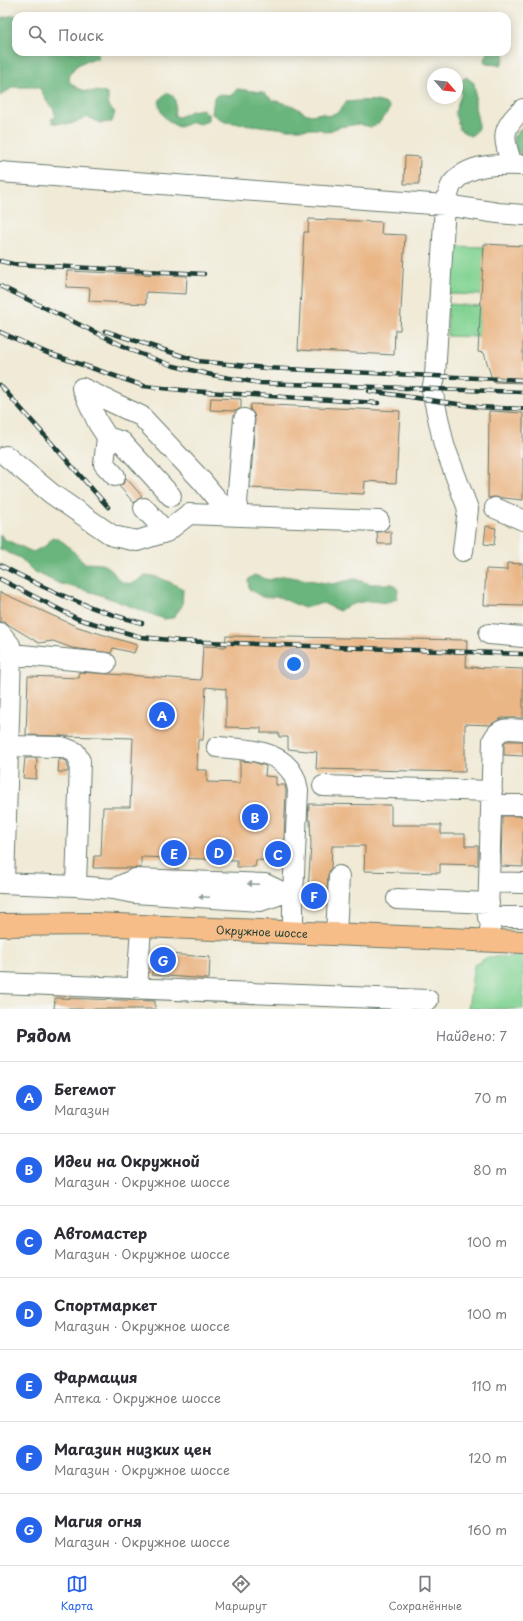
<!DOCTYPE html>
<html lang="ru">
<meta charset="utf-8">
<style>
body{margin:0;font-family:"Playpen Sans",sans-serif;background:#f2f2f3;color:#2b2b33}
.compass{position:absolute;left:427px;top:68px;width:36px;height:36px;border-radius:50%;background:#fff;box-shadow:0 2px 10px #0003;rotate:118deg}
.you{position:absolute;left:294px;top:664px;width:14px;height:14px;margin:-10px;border:3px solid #fff;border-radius:50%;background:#1a73e8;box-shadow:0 0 0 6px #1a73e833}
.badge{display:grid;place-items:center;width:26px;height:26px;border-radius:50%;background:#2563eb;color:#fff;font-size:13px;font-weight:700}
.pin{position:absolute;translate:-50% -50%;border:2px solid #fff;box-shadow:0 1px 4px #0006}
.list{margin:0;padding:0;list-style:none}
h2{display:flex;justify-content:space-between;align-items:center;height:52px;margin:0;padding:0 16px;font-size:17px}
h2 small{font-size:13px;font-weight:400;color:#7c7c81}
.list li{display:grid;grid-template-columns:26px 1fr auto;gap:12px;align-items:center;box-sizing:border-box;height:72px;padding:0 16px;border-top:1px solid #e1e1e2}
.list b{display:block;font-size:15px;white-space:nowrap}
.list p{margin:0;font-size:13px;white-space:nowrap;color:#7c7c81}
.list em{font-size:13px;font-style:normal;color:#7c7c81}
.icon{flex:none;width:22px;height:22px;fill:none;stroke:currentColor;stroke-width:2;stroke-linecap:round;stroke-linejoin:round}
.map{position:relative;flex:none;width:523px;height:1009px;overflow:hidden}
.search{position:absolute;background:#fff;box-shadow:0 2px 10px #0003;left:12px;right:12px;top:12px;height:44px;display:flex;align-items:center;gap:10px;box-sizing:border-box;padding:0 14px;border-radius:12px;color:#7c7c81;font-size:15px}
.sheet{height:556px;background:#fff}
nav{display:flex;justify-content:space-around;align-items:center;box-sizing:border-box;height:56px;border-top:1px solid #e1e1e2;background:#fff;font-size:11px;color:#7c7c81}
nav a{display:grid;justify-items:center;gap:2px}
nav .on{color:#2563eb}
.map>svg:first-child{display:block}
</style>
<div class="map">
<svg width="523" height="1009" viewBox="0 0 523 1009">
<rect width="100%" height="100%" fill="#f6f6f2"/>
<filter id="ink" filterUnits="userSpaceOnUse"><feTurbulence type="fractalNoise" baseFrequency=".025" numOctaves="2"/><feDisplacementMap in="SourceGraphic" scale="8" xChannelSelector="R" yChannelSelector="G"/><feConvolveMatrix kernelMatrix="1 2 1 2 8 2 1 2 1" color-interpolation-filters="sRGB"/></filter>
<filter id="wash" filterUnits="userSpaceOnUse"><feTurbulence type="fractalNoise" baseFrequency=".012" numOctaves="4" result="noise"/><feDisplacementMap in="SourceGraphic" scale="16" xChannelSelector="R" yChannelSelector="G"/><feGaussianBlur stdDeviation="0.9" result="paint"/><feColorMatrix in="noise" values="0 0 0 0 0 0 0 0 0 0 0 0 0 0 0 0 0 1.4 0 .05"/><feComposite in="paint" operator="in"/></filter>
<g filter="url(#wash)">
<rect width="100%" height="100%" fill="#f0ead6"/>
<path fill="#82d393" stroke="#508864" d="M451 246 484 247 482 295 449 294Z
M448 304 481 306 479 337 447 336Z
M523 956V1009H468L474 965 488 957Z"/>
<path fill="#69b57d" stroke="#447958" d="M14 15 17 16 16 52H96L99 54 97 59C84 60 70 66 69 81 87 99 98 86 108 95V106L115 112 112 122 101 123 87 117 71 124 53 123 51 119 56 117 53 108 49 105 41 90 37 87H13L0 96V18Z
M487 52H504V58L501 65 486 64 484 60Z
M466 77 474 83C476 91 475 97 475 105 475 116 485 129 470 136L460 130 455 112 461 95V81Z
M237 89 262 92 273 100 293 106 305 113 311 115 322 113 328 116 338 112 346 102C359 101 379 98 389 106V110L379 123 371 127 359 124 339 127 327 132 319 129H286L225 122 212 114 214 97 220 94 230 96Z
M168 93C180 98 173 107 175 116L179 117 191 111 203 109 208 114V121L200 124 192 122 180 127C166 124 148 101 168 93Z
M523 127V155L516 152 513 137Z
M0 534 4 539 33 552 47 545 52 537C67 541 73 552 84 563 91 564 101 562 108 567 115 572 116 581 126 583 135 585 138 579 146 576 153 573 176 585 183 589L182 606 173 618 164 619 95 593 58 583 33 571 20 558 0 549Z
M254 575 269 580 284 576 332 584 355 579 370 584H393L398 590 397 598C387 605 383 602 372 601 361 601 347 605 339 611L323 603 304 608 279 597H262L249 589 248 580Z"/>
<g id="blocks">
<path fill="#eab685" d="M405 156 420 157 419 184H404Z
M309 219 382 222 381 234 405 235 400 330H395L394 355 298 350 304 232H308Z
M484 244 523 246V383L493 382 484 353 478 352Z
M67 271 187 276 186 294 146 292V304L89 301 90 288 66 287Z
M211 398 241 399V408L236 411 210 410Z
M251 404 400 411 396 483 365 481 364 494 250 488 255 420 254 414 250 409Z
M489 411 523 413V500L494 497 488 498Z
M126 478 142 496 134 503 119 486 123 484Z
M486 526 496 528 494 545 484 544Z
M391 531V544H378L377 532Z
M507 563 523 564V606L484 605 486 569 507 570Z
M0 592 78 627 137 645 134 653 113 648 111 653 72 648 53 641 39 643 4 622H0Z
M226 636 467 640 466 667 523 669V718H502L490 725 465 724V772L316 769 317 752 288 749V737H279V733H261V728L226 727V689L206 687 203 740H198L197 770H207V782L240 783V761L253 762 266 766 265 776 276 777V785H285L286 791 283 861 256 860 255 867H237V860L141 857V868H93L94 856H101L103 807H130L133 738 26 735 28 676 79 678V672L201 680 203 646 225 647Z
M507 741H523V756L504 755V743Z
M25 758H37L36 779 23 778Z
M59 759 67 761 68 772H58Z
M309 804 391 805V825H441V834H465V846H478V865L440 864V873L364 871 365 846H332L331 868 328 875 326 906 307 905 311 845 310 820H308Z
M502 816H523V867L501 866Z
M153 953 210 957 209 979 152 975Z
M55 998 155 1001V1009H54Z"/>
</g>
</g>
<g filter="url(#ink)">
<use href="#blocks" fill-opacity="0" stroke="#687a6d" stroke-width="1"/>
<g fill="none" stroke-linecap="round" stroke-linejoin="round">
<defs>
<path id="minor" d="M512 164C503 138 500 129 523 109
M0 172 445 205 498 213 523 215
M82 388 141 416 202 481 230 515
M82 388 98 423 107 437 104 464 115 476
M107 437 122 442 171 496
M6 456 52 494 113 536 137 541 166 532 189 514 379 521
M144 508 166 532
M495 508 523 520
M236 515 244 419
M463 551 468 509 444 445 432 390 435 376 445 205C447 199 449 189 452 184 468 163 500 164 523 165
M0 633 10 645 11 654 4 883
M489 634 523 637
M11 654 106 663
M217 747C249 750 292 749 298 790L293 894
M323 786 492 791
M492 805H523
M489 882 523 883
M0 883 76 886 80 761 75 752 62 747 9 746
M76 886 113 889 135 879 265 884 284 893 293 894V933
M113 889 134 893 260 901 284 893
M397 899 489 903
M488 917H523
M336 935 339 876
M488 941 491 924 488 917 493 740C500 726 509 729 523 730
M0 983 428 1000
M137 990 141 926"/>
<g id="major">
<path id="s1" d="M0 925 94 924 523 942"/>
</g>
</defs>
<use href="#minor" stroke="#687a6d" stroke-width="22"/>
<use href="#major" stroke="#687a6d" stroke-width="24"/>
<use href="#minor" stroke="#fff" stroke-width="20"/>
<use href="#major" stroke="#f7bd88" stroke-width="22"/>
<defs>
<path id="rail" d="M0 261 13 264 204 274
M0 286 138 353 174 366 212 375 260 383 523 392
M105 331 198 361 265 368 523 380
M0 332 45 352 144 386 191 391 378 403
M0 385 108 507
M369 391 478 407 523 409
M0 565C45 589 92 611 142 623
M0 579 78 619 141 637 179 641 523 654"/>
</defs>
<use href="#rail" stroke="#1f3d34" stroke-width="4.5"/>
<use href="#rail" stroke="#f6f6f2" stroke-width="3" stroke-dasharray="9" stroke-linecap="butt"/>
</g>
<defs><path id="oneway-solid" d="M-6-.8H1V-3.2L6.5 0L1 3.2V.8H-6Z"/></defs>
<g fill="#8f9e9a">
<use href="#oneway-solid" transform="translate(253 884) rotate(-178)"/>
<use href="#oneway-solid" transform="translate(204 897) rotate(-177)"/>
</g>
</g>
<g text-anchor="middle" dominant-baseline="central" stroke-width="3" stroke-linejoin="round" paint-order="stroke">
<g font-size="11" fill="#1f3d34" stroke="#f6f6f2">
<text stroke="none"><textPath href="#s1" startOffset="262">Окружное шоссе</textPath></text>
</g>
</g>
</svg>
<svg class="compass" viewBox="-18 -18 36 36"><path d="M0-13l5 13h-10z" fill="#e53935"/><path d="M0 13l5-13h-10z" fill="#7c7c81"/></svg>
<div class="you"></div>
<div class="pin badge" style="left:162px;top:715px">A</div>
<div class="pin badge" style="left:255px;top:817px">B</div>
<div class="pin badge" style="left:278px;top:854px">C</div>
<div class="pin badge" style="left:219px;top:852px">D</div>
<div class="pin badge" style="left:174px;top:853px">E</div>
<div class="pin badge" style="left:314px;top:896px">F</div>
<div class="pin badge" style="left:163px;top:960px">G</div>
<div class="search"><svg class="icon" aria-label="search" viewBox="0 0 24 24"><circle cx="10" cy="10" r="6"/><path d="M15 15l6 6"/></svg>Поиск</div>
</div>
<section class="sheet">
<h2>Рядом<small>Найдено: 7</small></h2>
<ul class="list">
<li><span class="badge">A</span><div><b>Бегемот</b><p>Магазин</p></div><em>70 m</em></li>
<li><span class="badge">B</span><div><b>Идеи на Окружной</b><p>Магазин · Окружное шоссе</p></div><em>80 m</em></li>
<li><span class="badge">C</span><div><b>Автомастер</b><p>Магазин · Окружное шоссе</p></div><em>100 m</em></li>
<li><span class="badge">D</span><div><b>Спортмаркет</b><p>Магазин · Окружное шоссе</p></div><em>100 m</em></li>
<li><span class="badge">E</span><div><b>Фармация</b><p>Аптека · Окружное шоссе</p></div><em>110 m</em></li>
<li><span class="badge">F</span><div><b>Магазин низких цен</b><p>Магазин · Окружное шоссе</p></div><em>120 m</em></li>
<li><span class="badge">G</span><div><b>Магия огня</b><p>Магазин · Окружное шоссе</p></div><em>160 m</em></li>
</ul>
</section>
<nav>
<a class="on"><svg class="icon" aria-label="map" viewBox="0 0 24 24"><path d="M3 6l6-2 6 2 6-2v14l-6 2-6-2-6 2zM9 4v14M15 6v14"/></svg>Карта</a>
<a><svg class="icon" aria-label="directions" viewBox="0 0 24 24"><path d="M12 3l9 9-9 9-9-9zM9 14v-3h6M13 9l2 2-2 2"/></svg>Маршрут</a>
<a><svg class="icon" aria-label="saved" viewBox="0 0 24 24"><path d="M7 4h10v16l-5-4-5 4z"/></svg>Сохранённые</a>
</nav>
